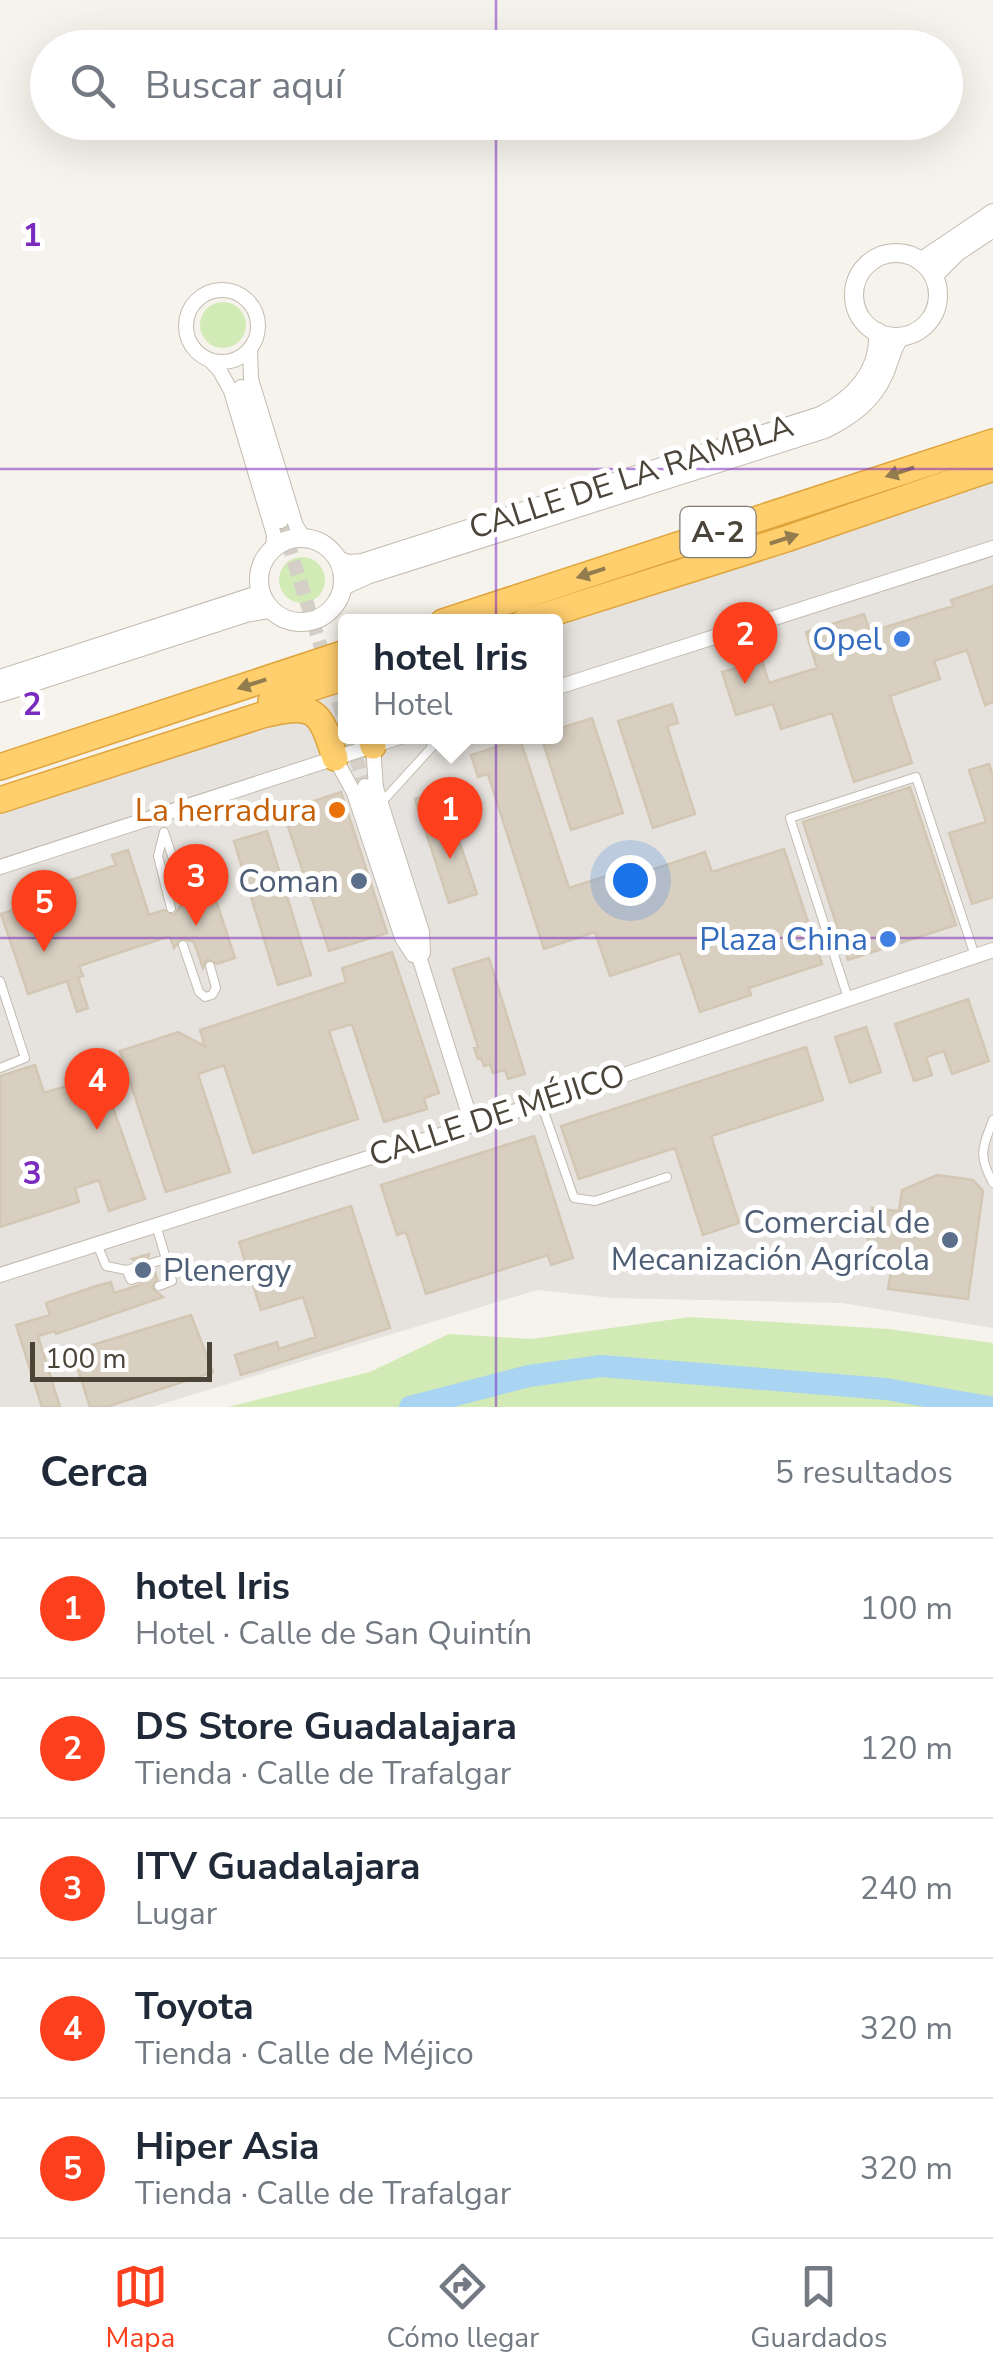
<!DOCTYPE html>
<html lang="es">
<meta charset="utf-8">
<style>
body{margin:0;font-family:"Nunito Sans",sans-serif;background:#f2f2f3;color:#1f2937}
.scale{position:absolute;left:30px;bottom:25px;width:182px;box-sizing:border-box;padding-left:10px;border:5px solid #4b4439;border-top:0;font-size:28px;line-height:35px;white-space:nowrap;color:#4b4439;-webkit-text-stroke:8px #fff;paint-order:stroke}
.you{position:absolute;left:630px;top:880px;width:35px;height:35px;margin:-25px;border:8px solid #fff;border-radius:50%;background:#1a73e8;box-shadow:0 0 0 15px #1a73e833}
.badge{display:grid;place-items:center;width:65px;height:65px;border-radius:50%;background:#fc3f1d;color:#fff;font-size:32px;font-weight:700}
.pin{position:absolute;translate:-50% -82px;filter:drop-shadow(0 2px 5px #0008)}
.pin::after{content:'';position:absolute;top:52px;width:35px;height:30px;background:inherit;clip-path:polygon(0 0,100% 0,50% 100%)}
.popup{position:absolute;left:338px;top:614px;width:225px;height:130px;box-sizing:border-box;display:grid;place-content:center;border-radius:10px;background:#fff;filter:drop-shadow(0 2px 8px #0005);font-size:32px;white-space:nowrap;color:#747a83}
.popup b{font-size:38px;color:#1f2937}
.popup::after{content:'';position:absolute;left:50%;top:100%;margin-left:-20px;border:20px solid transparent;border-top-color:#fff}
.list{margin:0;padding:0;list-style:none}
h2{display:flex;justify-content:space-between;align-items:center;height:130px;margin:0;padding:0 40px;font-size:42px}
h2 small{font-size:32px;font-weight:400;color:#747a83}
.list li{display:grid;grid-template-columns:65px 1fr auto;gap:30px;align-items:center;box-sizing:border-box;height:140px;padding:0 40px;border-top:2px solid #e0e1e3}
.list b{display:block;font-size:38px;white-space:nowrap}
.list p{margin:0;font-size:32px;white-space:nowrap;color:#747a83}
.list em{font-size:32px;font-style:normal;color:#747a83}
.icon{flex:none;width:55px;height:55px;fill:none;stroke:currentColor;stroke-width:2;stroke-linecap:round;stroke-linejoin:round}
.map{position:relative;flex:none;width:993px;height:1407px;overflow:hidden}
.search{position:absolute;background:#fff;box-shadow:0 10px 40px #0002;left:30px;right:30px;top:30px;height:110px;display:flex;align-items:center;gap:25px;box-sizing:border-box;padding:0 35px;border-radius:55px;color:#747a83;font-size:38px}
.sheet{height:830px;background:#fff}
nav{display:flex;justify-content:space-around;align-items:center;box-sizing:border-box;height:140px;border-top:2px solid #e0e1e3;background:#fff;font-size:28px;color:#747a83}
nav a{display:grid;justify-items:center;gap:5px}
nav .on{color:#fc3f1d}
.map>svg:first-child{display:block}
</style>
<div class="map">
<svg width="993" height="1407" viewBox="0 0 993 1407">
<rect width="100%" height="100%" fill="#f6f3ec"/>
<path fill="#e6e2dd" d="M993 470V1328L842 1303 612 1298 537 1290 152 1407H0V792L345 681V736H555V622Z"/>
<path fill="#d2eab5" d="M200 325a23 23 0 1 1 46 0a23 23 0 1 1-46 0Z
M279 580a23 23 0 1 1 46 0a23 23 0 1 1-46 0Z
M690 1317 888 1329 993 1343V1407H228L370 1372 449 1334 532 1339Z"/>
<path fill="#e5e3e0" d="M460 784 495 888 478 894 443 790Z
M413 800 448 904 424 912 389 808Z"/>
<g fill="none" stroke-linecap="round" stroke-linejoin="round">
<path stroke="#a9d4f2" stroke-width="22" d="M410 1407 529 1376 601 1366 886 1389 989 1407"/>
</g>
<path fill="#d8cfc1" stroke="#d3c7b4" stroke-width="2.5" d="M993 586V702L985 705 967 650 934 661 940 679 890 696 912 763 854 782 832 713 781 729 773 704 736 715 722 672 762 660 769 683 817 668 806 632 864 614 870 632 953 606 951 600Z
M672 704 678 723 667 726 695 814 653 828 618 721Z
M592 718 623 813 571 830 541 736H555V730Z
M520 739 569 888 640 865 642 873 705 852 712 872 784 849 822 964 749 988 751 995 700 1012 680 953 610 976 595 932 544 949 488 774 478 777 471 755Z
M989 764 993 776V897L972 904 949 833 986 822 969 770Z
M910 787 956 925 848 960 803 822Z
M442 790 477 894 449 903 415 799Z
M341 792 387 933 329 951 283 811Z
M267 831 311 975 278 985 234 841Z
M128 850 149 915 164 910 174 915 182 904 180 900 188 901 192 891 211 885 235 958 217 964 207 959 203 968 194 942 182 938 174 948 170 936 79 966 83 976 78 977 88 1008 77 1012 67 981 28 994 1 914 68 891 65 882 116 865 112 855Z
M392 952 439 1093 424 1098 427 1109 384 1122 352 1024 329 1031 358 1119 253 1153 224 1065 198 1074 230 1172 166 1192 120 1051 178 1032 205 1046 200 1030 346 982 342 968Z
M489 958 525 1074 508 1079 505 1070 493 1073 490 1064 484 1066 481 1058 478 1059 474 1048 478 1047 453 969Z
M968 999 989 1061 952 1074 944 1051 926 1057 932 1075 914 1081 895 1024Z
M866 1027 881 1072 850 1083 835 1037Z
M806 1047 823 1100 711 1136 739 1223 703 1235 675 1148 579 1179 561 1126Z
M35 1065 44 1093 92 1078 96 1092 106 1088 145 1199 109 1211 99 1180 75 1188 79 1202 0 1227V1076Z
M534 1136 573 1258 551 1265 548 1255 426 1294 406 1232 397 1235 381 1185Z
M937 1175 973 1180 983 1191 968 1299 888 1289 891 1272 864 1268 872 1208 899 1211 902 1190Z
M351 1206 390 1328 241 1375 235 1355 277 1342 279 1349 316 1337 303 1297 261 1310 239 1242Z
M149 1254 145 1266 154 1270 157 1279 152 1288 163 1297 56 1334 55 1331 38 1336 60 1407H42L16 1325 50 1315 46 1303 93 1287 111 1282 114 1293 140 1285 144 1279 141 1265 132 1259Z
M191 1315 213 1372 106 1407H90L72 1351Z"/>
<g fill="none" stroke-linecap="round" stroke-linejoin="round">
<path stroke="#d4d0c8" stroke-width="14" stroke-dasharray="14 7" stroke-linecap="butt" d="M281 521 345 723
M349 736 365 786"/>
<defs>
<path id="service" d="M381 803 432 747 429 736
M171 908 158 856 164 832 185 894
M183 945 199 992 205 997 212 995 216 988 210 966
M0 981 25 1058 0 1068
M848 998 790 818 916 777 975 956
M541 1103 574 1198 595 1201 667 1177
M993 1120C982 1149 978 1155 993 1183
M97 1244 106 1266 126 1270 134 1268
M152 1263 166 1259 156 1225
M126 1270 131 1280 137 1278
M159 1286 172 1281 169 1269"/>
<path id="minor" d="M186 326a36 36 0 1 1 72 0a36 36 0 1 1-72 0Z
M250 350 251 379 296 526 304 538
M211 361 220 371 231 391 274 535 273 548
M241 387 281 521
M555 688 993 548
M373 746 376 788 422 932 423 953
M335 758 354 793 402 938 413 955
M365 786 472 1124
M0 867 403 736
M0 1275 541 1103 993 950"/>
<path id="tertiary" d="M854 295a42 42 0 1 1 84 0a42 42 0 1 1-84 0Z
M922 261 993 213
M934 275 957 252 993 228
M259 580a42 42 0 1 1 84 0a42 42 0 1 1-84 0Z
M338 560 348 564 362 563 820 416C853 400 881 372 878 332
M343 586 367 575 825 429C851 416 872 401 884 374 890 361 891 348 900 337
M0 679 261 594
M0 693 246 613 269 609"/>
<path id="motorway" d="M443 622 993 442
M524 622 786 539 993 468
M271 701 345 677
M370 736 373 746
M0 767 345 653
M0 800 262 715C314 702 320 709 335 758"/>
</defs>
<use href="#service" stroke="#c2bbae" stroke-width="10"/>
<use href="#minor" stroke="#c2bbae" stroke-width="16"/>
<use href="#tertiary" stroke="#c2bbae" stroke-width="20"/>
<use href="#motorway" stroke="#e0a43c" stroke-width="28"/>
<use href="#service" stroke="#fff" stroke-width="8"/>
<use href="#minor" stroke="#fff" stroke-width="14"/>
<use href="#tertiary" stroke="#fff" stroke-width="18"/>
<use href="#motorway" stroke="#ffcf6e" stroke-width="25"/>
</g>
<defs><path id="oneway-solid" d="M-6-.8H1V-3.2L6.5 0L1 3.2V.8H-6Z" transform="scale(2.5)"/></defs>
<g fill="#937c4e">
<use href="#oneway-solid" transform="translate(900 472) rotate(162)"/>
<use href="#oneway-solid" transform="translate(784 539) rotate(-18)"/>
<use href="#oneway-solid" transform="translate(591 573) rotate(162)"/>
<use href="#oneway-solid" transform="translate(252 684) rotate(162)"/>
</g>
<path fill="none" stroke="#7b2cbf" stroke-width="2.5" stroke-opacity="0.55" d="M496 0V48M496 122V1407M0 469H993M0 938H993"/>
<g fill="#3f7fe0" stroke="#fff" stroke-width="4">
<circle cx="902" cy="639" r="10"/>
<circle cx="888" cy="939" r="10"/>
</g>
<circle fill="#e8710a" stroke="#fff" stroke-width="4" cx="337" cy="810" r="10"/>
<g fill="#5c6f8a" stroke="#fff" stroke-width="4">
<circle cx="359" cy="881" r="10"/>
<circle cx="950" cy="1240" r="10"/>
<circle cx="143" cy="1270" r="10"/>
</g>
<g text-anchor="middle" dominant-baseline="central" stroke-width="10" stroke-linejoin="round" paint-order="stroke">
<rect fill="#fff" stroke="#817c74" stroke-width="2.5" x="680.5" y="507" width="75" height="50" rx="8"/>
<g font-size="30" font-weight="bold" fill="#4b4439">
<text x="718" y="532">A-2</text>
</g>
<g font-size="32" fill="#4b4439" stroke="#fff">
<text transform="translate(631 477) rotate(-18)">CALLE DE LA RAMBLA</text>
<text transform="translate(497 1115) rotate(-18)">CALLE DE MÉJICO</text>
</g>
<g font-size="32" fill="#366cbe" stroke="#fff" text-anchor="end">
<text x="882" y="639">Opel</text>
<text x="868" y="939">Plaza China</text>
</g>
<g font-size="32" fill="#c56008" stroke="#fff" text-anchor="end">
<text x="317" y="810">La herradura</text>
</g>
<g font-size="32" fill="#4e5e75" stroke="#fff" text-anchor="end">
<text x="339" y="881">Coman</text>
<text x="930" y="1222">Comercial de<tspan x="930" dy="37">Mecanización Agrícola</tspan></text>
<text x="163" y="1270" text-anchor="start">Plenergy</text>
</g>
</g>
<g font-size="32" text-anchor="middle" font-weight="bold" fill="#7b2cbf" stroke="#fff" stroke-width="10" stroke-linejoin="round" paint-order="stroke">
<text x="32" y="246">1</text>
<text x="32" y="715">2</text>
<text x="32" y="1184">3</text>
</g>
</svg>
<div class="scale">100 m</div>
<div class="you"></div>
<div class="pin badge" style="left:450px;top:859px">1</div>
<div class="popup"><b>hotel Iris</b>Hotel</div>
<div class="pin badge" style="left:745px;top:684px">2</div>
<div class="pin badge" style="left:196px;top:926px">3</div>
<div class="pin badge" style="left:97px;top:1130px">4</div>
<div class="pin badge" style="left:44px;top:952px">5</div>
<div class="search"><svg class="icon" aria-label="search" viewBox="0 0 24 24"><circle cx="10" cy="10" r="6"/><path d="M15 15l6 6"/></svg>Buscar aquí</div>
</div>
<section class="sheet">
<h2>Cerca<small>5 resultados</small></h2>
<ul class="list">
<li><span class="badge">1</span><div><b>hotel Iris</b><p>Hotel · Calle de San Quintín</p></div><em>100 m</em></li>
<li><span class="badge">2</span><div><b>DS Store Guadalajara</b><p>Tienda · Calle de Trafalgar</p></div><em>120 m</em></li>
<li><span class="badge">3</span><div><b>ITV Guadalajara</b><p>Lugar</p></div><em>240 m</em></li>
<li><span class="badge">4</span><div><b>Toyota</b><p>Tienda · Calle de Méjico</p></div><em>320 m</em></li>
<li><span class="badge">5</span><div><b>Hiper Asia</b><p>Tienda · Calle de Trafalgar</p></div><em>320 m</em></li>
</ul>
</section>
<nav>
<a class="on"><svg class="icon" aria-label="map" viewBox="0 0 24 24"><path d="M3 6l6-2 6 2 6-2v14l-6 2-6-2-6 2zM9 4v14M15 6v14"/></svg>Mapa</a>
<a><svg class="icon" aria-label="directions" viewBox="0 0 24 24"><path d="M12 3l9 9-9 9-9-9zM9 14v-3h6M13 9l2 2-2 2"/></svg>Cómo llegar</a>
<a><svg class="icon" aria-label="saved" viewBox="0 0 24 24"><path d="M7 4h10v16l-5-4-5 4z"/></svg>Guardados</a>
</nav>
